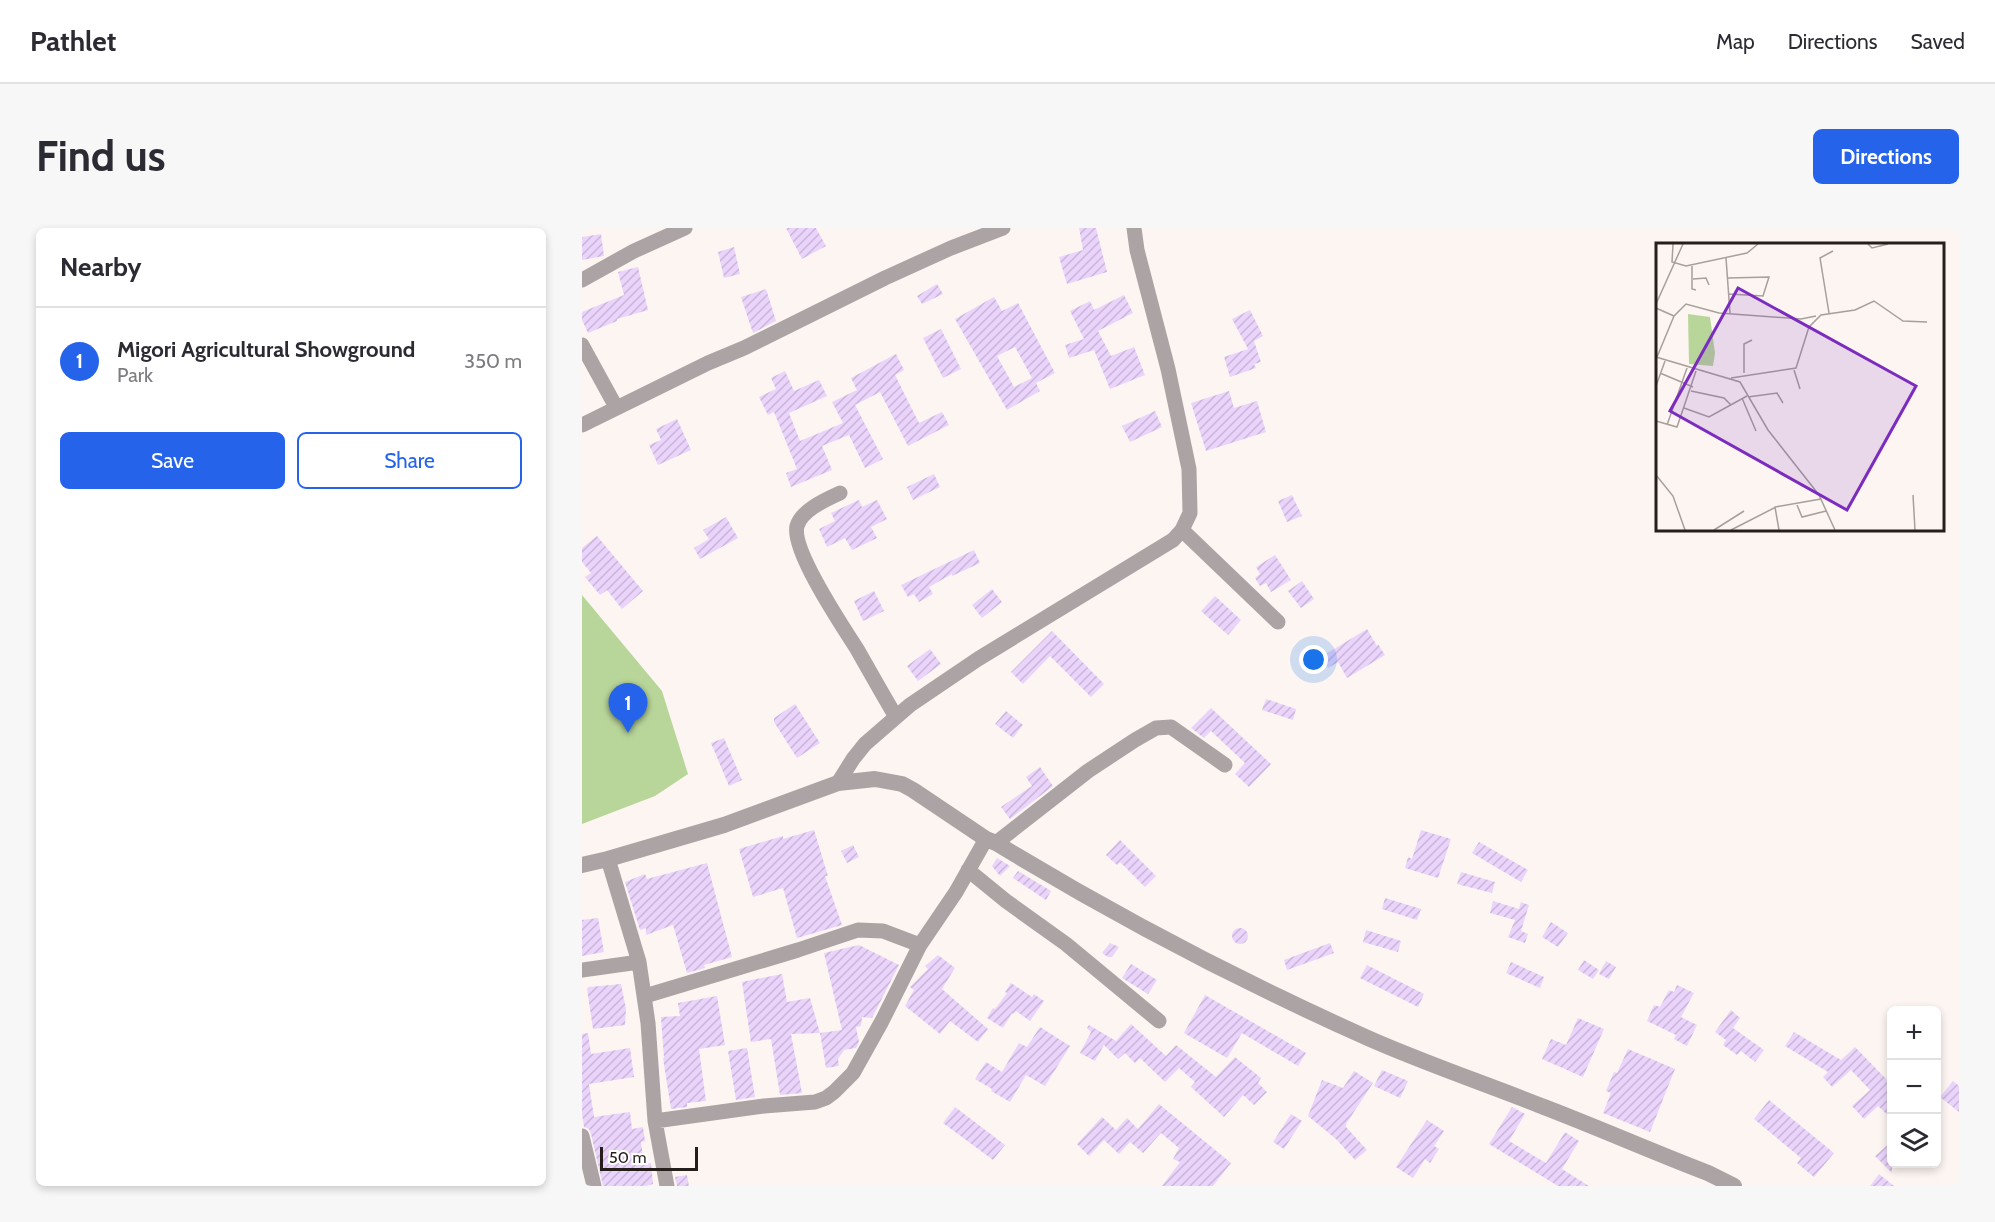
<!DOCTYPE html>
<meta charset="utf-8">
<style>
body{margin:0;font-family:Cabin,sans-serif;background:#f7f7f7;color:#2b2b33}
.controls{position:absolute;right:18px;bottom:18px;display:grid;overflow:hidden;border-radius:9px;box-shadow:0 3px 9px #0003}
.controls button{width:54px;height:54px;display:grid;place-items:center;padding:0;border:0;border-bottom:2px solid #e1e1e2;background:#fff;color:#2b2b33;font:30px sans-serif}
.scale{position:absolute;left:18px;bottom:15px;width:98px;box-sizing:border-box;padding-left:6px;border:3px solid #251e1b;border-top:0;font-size:16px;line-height:21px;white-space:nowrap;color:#251e1b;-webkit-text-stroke:4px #fff;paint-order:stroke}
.you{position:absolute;left:732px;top:432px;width:21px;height:21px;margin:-15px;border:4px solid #fff;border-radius:50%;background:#1a73e8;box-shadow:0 0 0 9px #1a73e833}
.badge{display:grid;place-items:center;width:39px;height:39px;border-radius:50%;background:#2563eb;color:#fff;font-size:20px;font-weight:700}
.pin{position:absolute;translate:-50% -50px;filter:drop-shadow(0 2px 3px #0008)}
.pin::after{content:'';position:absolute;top:32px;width:21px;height:18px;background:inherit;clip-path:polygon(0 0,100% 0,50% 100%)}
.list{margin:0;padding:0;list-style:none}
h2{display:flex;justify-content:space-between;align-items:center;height:78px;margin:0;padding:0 24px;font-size:26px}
h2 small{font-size:20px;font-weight:400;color:#7c7c81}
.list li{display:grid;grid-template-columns:39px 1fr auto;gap:18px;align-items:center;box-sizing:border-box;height:108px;padding:0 24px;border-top:2px solid #e1e1e2}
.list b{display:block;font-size:22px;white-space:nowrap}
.list p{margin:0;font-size:20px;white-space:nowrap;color:#7c7c81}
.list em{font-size:20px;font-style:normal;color:#7c7c81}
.actions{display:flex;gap:12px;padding:18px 24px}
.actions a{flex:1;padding:14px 0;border:2px solid #2563eb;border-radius:9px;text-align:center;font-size:21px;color:#2563eb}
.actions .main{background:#2563eb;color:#fff}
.icon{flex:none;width:33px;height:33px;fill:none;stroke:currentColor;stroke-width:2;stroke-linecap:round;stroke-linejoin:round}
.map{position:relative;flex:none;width:1377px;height:958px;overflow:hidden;border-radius:9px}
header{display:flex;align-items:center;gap:36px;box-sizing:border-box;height:84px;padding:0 30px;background:#fff;border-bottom:2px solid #e1e1e2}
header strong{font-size:28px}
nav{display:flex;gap:33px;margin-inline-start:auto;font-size:21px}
.intro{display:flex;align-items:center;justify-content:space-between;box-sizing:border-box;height:144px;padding:0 36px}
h1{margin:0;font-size:42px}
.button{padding:15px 27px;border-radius:9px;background:#2563eb;color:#fff;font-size:21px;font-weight:700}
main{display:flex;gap:36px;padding:0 36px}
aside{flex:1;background:#fff;border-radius:9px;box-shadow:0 3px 9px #0003}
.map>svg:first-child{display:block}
</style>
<header>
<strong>Pathlet</strong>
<nav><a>Map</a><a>Directions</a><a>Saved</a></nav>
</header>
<div class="intro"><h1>Find us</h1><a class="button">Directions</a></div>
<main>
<aside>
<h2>Nearby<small></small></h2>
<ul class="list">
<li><span class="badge">1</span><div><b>Migori Agricultural Showground</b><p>Park</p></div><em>350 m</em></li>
</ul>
<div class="actions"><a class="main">Save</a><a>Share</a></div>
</aside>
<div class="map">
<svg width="1377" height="958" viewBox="0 0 1377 958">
<defs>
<pattern id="building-hatch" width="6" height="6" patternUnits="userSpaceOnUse" patternTransform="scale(1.5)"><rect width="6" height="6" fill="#ead4fb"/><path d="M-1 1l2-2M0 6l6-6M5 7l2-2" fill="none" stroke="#c9b6d7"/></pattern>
</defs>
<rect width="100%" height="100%" fill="#fdf5f2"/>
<path fill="#b9d69a" d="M0 367 80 463 106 546 73 568 0 596Z"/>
<path fill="url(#building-hatch)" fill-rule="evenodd" d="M204 0H234L244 18 220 31Z
M497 0H514L525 44 485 56 477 29 501 22Z
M19 6 22 28 0 32V9Z
M152 19 158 46 142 50 136 24Z
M56 39 66 82 35 91V93L6 105 0 92V84L42 67 36 44Z
M355 56 361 66 340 76 335 68Z
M184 61 194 93 171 105 159 69Z
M542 67 551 85 516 103 529 128 552 119 563 147 528 161 512 122 487 130 483 117 502 111 488 83 508 73 512 82Z
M412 69 420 83 436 75 473 145 454 155 458 163 425 182 373 91ZM433 119 450 150 432 159 415 128Z
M668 82 681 108 672 113 679 134 672 136 674 140 648 149 642 129 666 121 650 91Z
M359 101 379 141 361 150 341 110Z
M314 126 322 142 313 147 337 195 360 184 367 197 326 218 298 164 273 177 301 231 283 240 267 207 240 218 250 242 209 259 204 245 215 241 192 184 186 187 177 169 194 161 189 150 203 143 212 163 237 152 245 168 207 185 218 213 261 195 250 174 275 162 269 150Z
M647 163 652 180 675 173 684 204 624 223 609 175Z
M573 183 580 199 548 214 540 198Z
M95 191 109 222 76 237 67 217 79 212 74 201Z
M352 246 358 259 331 272 325 259Z
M710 267 720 288 705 294 696 273Z
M277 272 280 279 295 272 305 291 289 299 295 310 270 322 263 310 245 319 237 301 253 293 249 285Z
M144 289 156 310 118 331 112 320 127 311 121 302Z
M15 308 61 363 40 381 25 362 18 367 3 349 9 345 0 334V320Z
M392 322 398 335 370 348V346L347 359 351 366 337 374 332 366 326 369 319 357Z
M693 327 709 352 689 364 684 355 678 358 673 350 678 346 674 339Z
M720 353 732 371 719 380 706 363Z
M410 361 420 374 400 390 390 377Z
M292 363 302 383 281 393 272 373Z
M633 368 659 392 646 407 619 383Z
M785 401 795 418 796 416 803 427 765 450 756 434 746 440 739 429Z
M470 403 522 456 509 469 468 428 441 456 429 444Z
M348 421 359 436 336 453 325 438Z
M684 471 714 481 711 492 680 482Z
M213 476 238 515 215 530 192 494V490Z
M629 480 689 536 667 559 653 546 663 535 629 503 622 510 609 500Z
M424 483 441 497 431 510 413 496Z
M142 510 160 552 147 558 129 515Z
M458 539 471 558 428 591 419 579 450 558 444 549Z
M232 602 246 648H243L260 697 215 710 201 660 171 669 157 621 201 608V611Z
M839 602 869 611 856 650 823 640 826 629 830 631Z
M538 612 574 648 563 659 538 634 535 637 524 627Z
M897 614 946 642 939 654 890 625Z
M271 617 277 629 265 635 259 623Z
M415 630 428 638 418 648 410 638Z
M125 635 150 729 122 737 123 740 105 745 91 697 64 707V700L58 702 43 654 63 646 65 651Z
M436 643 469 663 464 672 431 650Z
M879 644 913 654 910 665 875 656Z
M803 670 839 681 835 692 800 681Z
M911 673 937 681 939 674 947 677 939 703 946 706 943 715 926 709 933 692 908 685Z
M16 690 22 724 0 728V692Z
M969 694 986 705 976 719 960 709Z
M650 708a8 8 0 1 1 16 0a8 8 0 1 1-16 0Z
M784 702 819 713 816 724 781 714Z
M528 715 537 719 530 729H526L520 725Z
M748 715 752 725 705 742 702 732Z
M277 717 317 737 290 790 280 789 279 798 274 799 277 814 274 820 262 822 256 831 257 838 244 840 238 805 260 802 242 725Z
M356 727 373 740 360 761 406 801 396 814 368 793 358 806 323 778 332 762 328 759 346 741 343 738Z
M1002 732 1017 742 1011 751 996 742Z
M1024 733 1034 739 1027 751 1017 746Z
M929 734 962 749 958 760 924 745Z
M549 736 575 752 566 766 540 750Z
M785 737 842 766 836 779 778 750Z
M200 746 205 774 228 770 238 805 209 806 220 865 198 867 189 811 169 814 160 754Z
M429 755 450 769 452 766 462 773 448 793 434 783 431 786 430 785 421 800 405 790 411 780 413 781 425 765 423 764Z
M39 756 44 781 43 797 11 801 5 761 7 759Z
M1095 757 1112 765 1099 789 1115 797 1105 818 1092 811 1094 807 1065 793 1072 777 1078 779 1087 762 1092 764Z
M623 767 724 825 716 838 660 805 645 830 602 805Z
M135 768 143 817 117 821 124 873 105 875V879L89 881 81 830H82L79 789 98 788 96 775Z
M1149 782 1158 790 1151 800 1182 822 1173 834 1159 823 1155 827 1141 817 1144 812 1133 804Z
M996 790 1022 801 1001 849 960 831 969 811 984 817Z
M549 796 584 828 594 817 634 849 653 829 679 850 676 855 685 864 672 877 661 867 642 889 609 859 613 854 597 840 583 854 558 830 553 835 543 825 536 831 522 817 513 833 498 825 509 804 505 800 507 797 534 813Z
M458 799 488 818 463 858 444 847 428 874 409 863 410 861 393 851 404 834 420 844 437 815 445 819Z
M1212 804 1259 832 1273 819 1310 857V891L1296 878 1282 891 1270 878 1288 862 1269 842 1250 859 1241 849 1246 844 1203 818Z
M6 805 9 826 48 820 52 849 7 856 12 889 48 884 50 901 61 899 63 913 59 914 62 936 69 935 71 956 64 958H21L9 906 7 901 2 899 0 886V806Z
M165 820 173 869 154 872 146 823Z
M1046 821 1093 841 1068 904 1021 885 1029 865 1024 863 1032 844 1035 845Z
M800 842 826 853 818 870 792 858Z
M772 843 791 855 764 896V899L785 922 773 932 754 911 726 888 740 852 761 860Z
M1371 853 1377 858V884L1358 869Z
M1187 872 1252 925 1232 949 1215 935 1219 930 1172 891Z
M577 876 649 935 631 958H580L598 934 591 931 597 920 579 905 561 925 548 914 537 926 522 912 507 928 495 916 520 889 534 902 545 890 556 901Z
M373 879 423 917 411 932 361 895Z
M930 879 943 886 927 913 964 935 983 904 997 913 980 941 1007 958H976L907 916Z
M709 886 720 893 702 921 691 914Z
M845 892 862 903 852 918 857 921 848 935 843 931 831 950 814 939Z
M1310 913V945L1293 928Z
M1297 946 1312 958H1288Z
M105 947 107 958H95L93 949Z"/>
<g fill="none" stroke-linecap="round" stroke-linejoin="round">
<path stroke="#aca3a4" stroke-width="15" d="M0 52 52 23 103 0
M0 117 34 179
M0 197 126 135 162 120 303 50 369 20 421 0
M258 265C243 272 220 282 215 298 209 322 261 399 275 421 288 444 301 467 314 489
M600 302 696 394
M256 555 271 531 283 516 328 477 396 431 591 312 600 302 608 285 607 241 586 141 555 22 552 0
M414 615 506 543 553 512 574 500 589 499 643 537
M26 631 57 734 66 795 73 893 85 958
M386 642 424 673 484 716 577 793
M0 742 57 734
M63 768 216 722 276 702 301 703 338 717
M73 893 182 878 233 874 244 870 252 864 271 845 300 793 338 717 374 664 404 611
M0 908 12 958"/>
<path stroke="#aca3a4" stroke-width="16" d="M0 637 26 631 142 597 256 555 293 551 320 556 331 562 404 611 414 615C534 688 660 754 788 811 845 836 904 856 962 879 1017 900 1071 924 1126 945L1152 958"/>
</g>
<g transform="translate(1074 15)">
<rect width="288" height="288" fill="#fdf5f2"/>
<path d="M32 71 54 74 59 110 57 123 33 121Z" fill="#b9d69a"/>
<path fill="none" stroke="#a79f9c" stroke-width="1.5" d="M17 1 16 19 30 23 91 10 102 1M212 1 216 5 232 1M70 15 74 70M36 23V46L40 47M72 35 113 34 107 53 73 51M37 36 50 35 53 42M0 61 27 1M0 65 18 73 30 61 63 70 145 76 160 73M173 70 164 15 177 8M0 114 84 139 112 187 163 252 179 287M1 114 18 73M138 127 144 146M4 130 37 144M88 130V101L96 97M75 135 140 125 153 84 165 72 199 67 218 58 247 78 271 79M0 143 9 118M35 148 68 155 75 162M92 154 121 150 127 160M86 155 100 188M28 165 53 174 91 153M0 178 21 184 40 128M11 182 31 125M0 232 17 253 29 287M257 252 259 287M141 262 146 274 170 268M58 287 88 268M75 287 120 264M123 287 119 264 165 256"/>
<path fill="#7b2cbf" fill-opacity="0.15" stroke="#7b2cbf" stroke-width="3" d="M82 45 260 143 191 267 14 168Z"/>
<rect width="288" height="288" fill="none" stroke="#251e1b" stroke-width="3"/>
</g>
</svg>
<div class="controls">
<button>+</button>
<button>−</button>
<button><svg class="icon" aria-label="layers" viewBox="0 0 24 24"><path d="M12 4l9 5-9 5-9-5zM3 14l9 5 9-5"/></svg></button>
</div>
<div class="scale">50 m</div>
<div class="you"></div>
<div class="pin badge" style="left:46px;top:505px">1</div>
</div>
</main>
